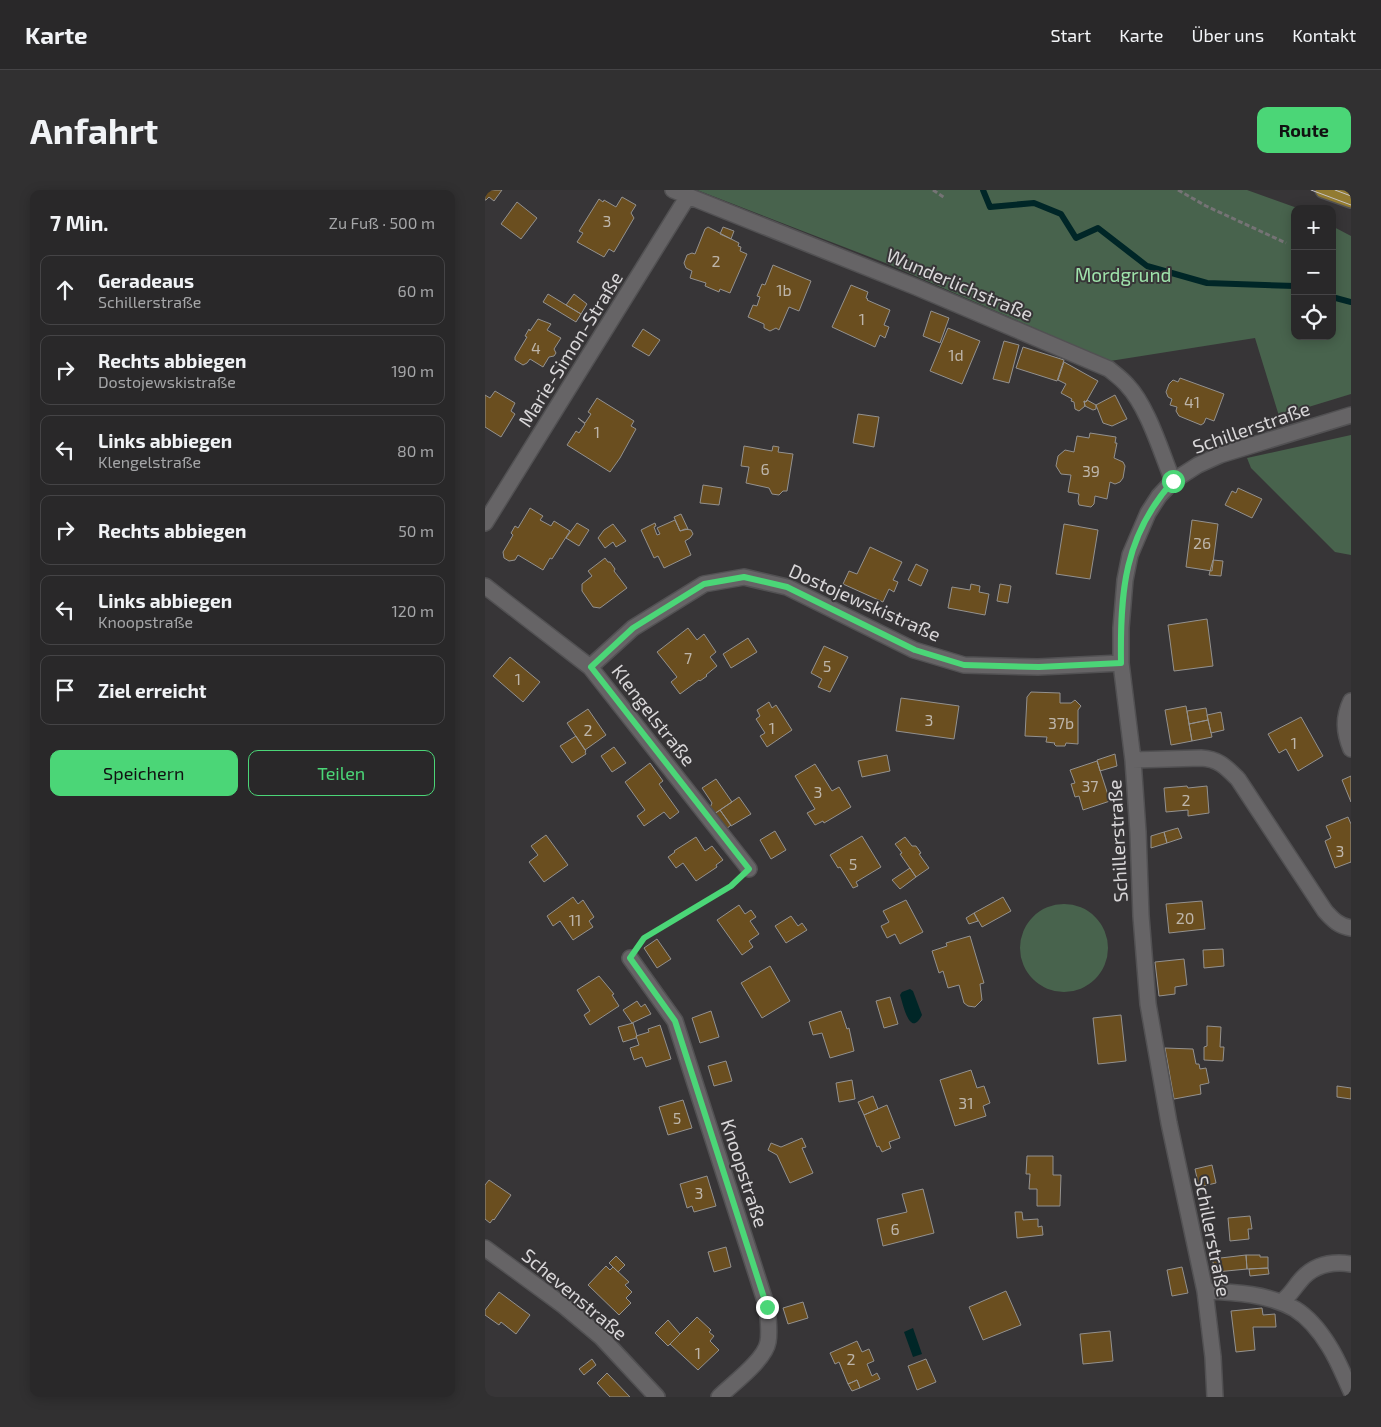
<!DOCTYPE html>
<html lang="de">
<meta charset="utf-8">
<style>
body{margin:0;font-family:"Exo 2",sans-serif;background:#313031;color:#f1f3f6}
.controls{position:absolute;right:15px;top:15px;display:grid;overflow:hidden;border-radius:10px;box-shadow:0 2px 12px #0003}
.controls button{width:45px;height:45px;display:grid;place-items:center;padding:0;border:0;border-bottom:1px solid #454446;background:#292829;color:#f1f3f6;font:25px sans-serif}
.stop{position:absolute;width:15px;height:15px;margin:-11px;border:4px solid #4bd677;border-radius:50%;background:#fff}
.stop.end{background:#4bd677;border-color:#fff;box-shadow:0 1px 5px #0008}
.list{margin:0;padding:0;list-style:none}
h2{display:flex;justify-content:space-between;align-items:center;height:65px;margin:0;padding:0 20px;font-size:21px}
h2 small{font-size:16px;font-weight:400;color:#a5a6a8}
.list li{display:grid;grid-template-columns:32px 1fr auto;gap:15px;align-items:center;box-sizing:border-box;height:70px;margin:0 10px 10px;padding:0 10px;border:1px solid #454446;border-radius:10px}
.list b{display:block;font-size:19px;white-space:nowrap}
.list p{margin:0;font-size:16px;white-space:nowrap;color:#a5a6a8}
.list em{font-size:16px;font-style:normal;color:#a5a6a8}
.actions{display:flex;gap:10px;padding:15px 20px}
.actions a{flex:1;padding:11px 0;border:1px solid #4bd677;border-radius:10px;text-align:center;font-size:18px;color:#4bd677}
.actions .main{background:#4bd677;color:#111}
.icon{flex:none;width:28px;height:28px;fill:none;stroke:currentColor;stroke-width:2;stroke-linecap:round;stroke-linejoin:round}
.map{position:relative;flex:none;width:866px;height:1207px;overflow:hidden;border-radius:10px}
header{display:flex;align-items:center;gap:30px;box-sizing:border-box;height:70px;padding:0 25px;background:#292829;border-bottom:1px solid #454446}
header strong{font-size:24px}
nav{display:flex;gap:28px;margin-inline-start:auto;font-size:18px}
.intro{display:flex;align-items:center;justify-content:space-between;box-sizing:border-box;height:120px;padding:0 30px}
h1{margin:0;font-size:35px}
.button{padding:12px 22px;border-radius:10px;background:#4bd677;color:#111;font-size:18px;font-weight:700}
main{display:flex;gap:30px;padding:0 30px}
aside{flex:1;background:#292829;border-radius:10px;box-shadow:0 2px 12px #0003}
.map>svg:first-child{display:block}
</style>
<header>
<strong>Karte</strong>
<nav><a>Start</a><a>Karte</a><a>Über uns</a><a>Kontakt</a></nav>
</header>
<div class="intro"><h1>Anfahrt</h1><a class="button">Route</a></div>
<main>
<aside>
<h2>7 Min.<small>Zu Fuß · 500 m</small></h2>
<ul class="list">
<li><svg class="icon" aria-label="ahead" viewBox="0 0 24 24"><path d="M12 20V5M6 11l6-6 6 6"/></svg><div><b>Geradeaus</b><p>Schillerstraße</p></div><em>60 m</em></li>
<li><svg class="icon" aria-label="right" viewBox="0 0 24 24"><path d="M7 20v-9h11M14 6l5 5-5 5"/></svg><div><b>Rechts abbiegen</b><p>Dostojewskistraße</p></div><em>190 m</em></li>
<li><svg class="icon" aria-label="left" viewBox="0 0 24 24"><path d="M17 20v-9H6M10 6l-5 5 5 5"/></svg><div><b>Links abbiegen</b><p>Klengelstraße</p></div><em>80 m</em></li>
<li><svg class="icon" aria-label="right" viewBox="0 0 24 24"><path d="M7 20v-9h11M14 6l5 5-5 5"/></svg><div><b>Rechts abbiegen</b></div><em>50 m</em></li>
<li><svg class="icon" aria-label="left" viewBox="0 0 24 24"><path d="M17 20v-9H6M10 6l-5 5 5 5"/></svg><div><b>Links abbiegen</b><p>Knoopstraße</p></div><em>120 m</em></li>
<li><svg class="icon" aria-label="arrive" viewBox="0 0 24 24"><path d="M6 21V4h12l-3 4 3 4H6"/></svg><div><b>Ziel erreicht</b></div></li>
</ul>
<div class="actions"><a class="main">Speichern</a><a>Teilen</a></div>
</aside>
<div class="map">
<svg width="866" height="1207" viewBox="0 0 866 1207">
<rect width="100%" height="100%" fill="#373537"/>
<path fill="#48634d" d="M212 0H762L815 19H810V146H847V36L866 46V204L794 226 770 148 625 171 403 74Z
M866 245V365L850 362 766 278 762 268Z
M535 758a44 44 0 1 1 88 0a44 44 0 1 1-88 0Z"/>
<path fill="#002627" d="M425 799 428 801 437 825C425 849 418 814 415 805L417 802Z
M428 1138 437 1164 428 1167 419 1142Z"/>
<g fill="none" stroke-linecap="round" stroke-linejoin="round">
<path stroke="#002627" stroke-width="6" d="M498 0 505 17 549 13 576 24 591 48 613 38 662 76 722 93 810 96
M847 107 866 112"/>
</g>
<path fill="#6a4e1f" stroke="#93918f" d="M0 0H17L9 11 4 7 1 10H0Z
M137 7 151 15 146 23 149 28 129 62 124 59 119 67 92 52 98 43 94 41 114 9 118 12 119 10 131 17Z
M32 12 52 28 36 49 16 34Z
M223 37 254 53 253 56 256 57 255 61 262 64 245 103 235 99 234 102 220 96 221 93 205 88 207 81 201 78 199 73 202 65 207 63 210 64 220 39Z
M238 37 249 41 246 49 235 44Z
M288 75 326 91 314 121 304 117 294 140 291 138 285 141 279 138V134L263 127 268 115 272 116 275 107 272 106 277 94 280 95Z
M366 95 383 102 381 108 383 109 382 110 405 120 399 135 404 137 400 148 395 145 390 157 347 137Z
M63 104 96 124 91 132 58 112Z
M89 104 102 114 96 124 81 115Z
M446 121 464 128 455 153 438 146Z
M53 129 66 134 62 140 76 148 69 159 71 163 69 166 64 167 58 177 45 169 42 173 38 175 30 170V167L42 147 40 146 44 139 45 141Z
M463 138 495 151 477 194 445 181Z
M158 139 175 150 164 166 147 156Z
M519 151 534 155 524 193 508 189Z
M538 157 579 170 572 191 531 178Z
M579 172 613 191 601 212 599 211 600 216 594 221 590 219 589 212 586 211 587 209 576 203 581 194 573 190Z
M695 188 739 204 729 231 721 228 719 233 716 235 694 226 691 221 692 217 685 215 687 209 683 207 681 202 684 194 688 190 693 192Z
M10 201 30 213 26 221 30 224 16 247 0 237V205L5 208Z
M630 205 642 229 627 236 618 233 611 215Z
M112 208 149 231 146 236 151 239 135 268 125 282 82 255 91 241 94 243 100 234 93 228 100 233 106 224 103 222Z
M602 210 611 215V219L608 220 600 216 599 211 601 212Z
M373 224 394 227 389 257 368 253Z
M605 243 631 247 630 253H632L629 268 638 272 640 276 638 288 635 292 630 294 625 292 622 309 610 306 609 314 606 317 594 315 593 311 594 304 583 302 586 285 576 284 571 276 573 266 580 260 589 262 592 246 604 248Z
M259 256 287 261 288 256 294 257 293 262 308 264 302 301H298L294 305 287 304 284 298 261 293 264 277 256 276Z
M218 295 237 298 234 315 215 313Z
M753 298 777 309 767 328 740 315 747 301 751 303Z
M45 318 58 326 55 330 66 336 69 331 85 341 67 369 65 368 58 380 33 365 30 370 24 371 19 368 18 362 28 345 26 343 30 336 33 338Z
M196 324 203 339 195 341 189 327Z
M190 330 195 341 200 339 206 340 208 344 205 348 200 351 206 365 179 378 173 366 169 368 156 340 170 333 171 336 169 337 172 345 175 344 172 338Z
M707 330 733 334 727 381 701 377Z
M92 333 104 340 94 356 81 348Z
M128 334 141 351 131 357 128 352 120 358 113 348 119 340Z
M579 334 613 340 605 389 571 384Z
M385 357 417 372 408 390 413 392 409 402 404 399 398 412 358 394 364 381 372 384Z
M120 368 123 372H125L130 379 129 381 142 398 115 418 108 417 97 401V394L107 386 103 381Z
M728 370 738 371 736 386 724 385Z
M431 374 443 380 436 396 423 390Z
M486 394 495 396 494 402 504 404 500 425 463 418 467 397 485 400Z
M515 394 526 396 523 413 512 411Z
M722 429 728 476 689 481 683 435Z
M203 438 212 450 219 444 231 462 225 467 232 476 221 485 222 486 215 491 214 490 195 504 186 492 192 487 172 462Z
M263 448 272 462 246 478 238 464Z
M339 456 363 467 345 502 333 497 337 489 326 483Z
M25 467 55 492 38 512 8 486Z
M546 502 575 503V513H586L590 510 596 516 593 520V554L581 553 580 556H571L569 554 570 553 561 552 562 547 540 546 542 507Z
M416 508 474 516 469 549 411 541Z
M284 512 287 518 291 515 307 540 282 557 275 546 280 543 271 529 275 526 272 520Z
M701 516 707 551 686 555 680 520Z
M721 518 723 530 704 534 702 521Z
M103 519 121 545 100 560 82 533Z
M736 522 739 540 726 543 722 525Z
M816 527 838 566 813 581 801 559 794 563 783 544Z
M723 530 727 547 707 551 704 534Z
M91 546 101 561 100 562 101 564 87 573 75 556Z
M129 557 141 573 127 582 116 566Z
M630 564 632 576 615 581 612 570Z
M402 565 405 581 377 587 373 571Z
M612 571 625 611 598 620 594 606 590 607 586 594 590 593 585 580Z
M165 573 178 591 174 594 194 622 185 629 179 622 159 636 152 626 160 620 140 592Z
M330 574 347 601 354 597 366 617 339 633 338 631 330 635 322 623 330 619 310 586Z
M866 586V612L857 590Z
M231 589 247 612 229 624 225 618 227 613 217 598Z
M702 596 703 598 722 596 724 623 703 626V620L681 622 679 598Z
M254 607 266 624 246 636 235 620Z
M235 620 246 635 240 640 229 624Z
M863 627 866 634V672L850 678 840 651 846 648 841 636Z
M693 638 697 648 682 653 679 642Z
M290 641 301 660 286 669 275 650Z
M679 642 682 653 666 658V646Z
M61 645 83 675 59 692 44 672 53 665 46 656Z
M377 646 396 677 371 692 373 696 368 698 355 677 353 678 345 665Z
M211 647 220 661 227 656 238 670 231 675 232 677 211 691 198 673 191 678 183 667 190 662 189 661Z
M420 647 427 656H431L436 663 434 664 444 678 431 687 415 664 417 663 410 654Z
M425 678 431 687 415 699 407 690Z
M88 707 93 714 98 710 109 727 104 731 108 737 88 750 75 731 68 736 62 726Z
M518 707 526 721 497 737 489 723Z
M421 710 438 742 415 754 410 744 402 748 396 736 404 732 398 721Z
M717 711 720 739 684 743 681 714Z
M254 715 260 724 266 720 271 727 265 731 274 744 264 751 268 757 257 765 232 730Z
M489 723 493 731 484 734 481 728Z
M306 726 313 736 317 733 322 740 301 753 290 736Z
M485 746 499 793 495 794 497 810 490 817 483 816 479 813 474 795 463 798 458 781 454 783 447 761 462 756 461 753Z
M172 749 186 769 172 778 159 758Z
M738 759 739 776 719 778 718 760Z
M699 769 702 795 690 797V804L674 806 670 772Z
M285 776 305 811 277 828 256 793Z
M114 786 129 804 127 805 134 816 105 835 99 825 105 821 92 800Z
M405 807 413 834 399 838 391 811Z
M152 811 156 817 160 814 166 824 147 833 138 820Z
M226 821 234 847 215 853 207 828Z
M356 821 362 839 364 838 369 861 345 868 337 843 328 845 324 832Z
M636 825 641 871 613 874 608 828Z
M148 833 152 846 151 848 138 852 133 837Z
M175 835 186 869 161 877 157 867 149 870 145 858 154 855 151 846 164 842 163 839Z
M722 836 736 837 735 857H739L738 871 719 870V857L722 856Z
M680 858 708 859 711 874H714L715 879 721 878 724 893 715 895 716 904 689 909Z
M241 871 247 891 229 896 223 876Z
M486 880 492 898 499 896 505 913 498 916 501 926 470 936 455 890Z
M367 890 370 909 354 912 351 893Z
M852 896 866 898V909L852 907Z
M388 906 393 919 379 925 373 912Z
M198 910 207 938 183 945 174 917Z
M402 915 415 948 404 952 406 958 397 962 394 956 392 957 379 925Z
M317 948 321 957 317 958 328 983 305 993 292 965 283 960 286 953 296 957Z
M542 966H568V985H576L575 1016H552V999H544L545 984H541Z
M727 975 731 993 714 997 710 979Z
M222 986 231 1016 209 1022 207 1016 202 1018 195 994Z
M4 990 26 1005 9 1030 8 1029 5 1033 0 1029V995Z
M438 999 449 1043 398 1056 392 1029 422 1022 417 1004Z
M530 1022H537L538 1030 553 1029V1037L557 1036 558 1045 532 1048Z
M765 1026 767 1039H763L764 1049 745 1051 743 1028Z
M241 1057 246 1077 229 1082 223 1062Z
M761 1065H775V1067H783V1078L762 1079Z
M761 1065 762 1079 731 1082 727 1069Z
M131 1066 140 1075 133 1082 124 1073Z
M121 1076 125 1080 128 1077 144 1092 140 1095 147 1102 141 1108 146 1113 134 1125 103 1095Z
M697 1077 703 1103 687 1106 682 1080Z
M783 1078 784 1084 765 1086 764 1079Z
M521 1101 536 1135 498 1150 484 1117Z
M14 1102 45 1125 31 1144 16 1132 14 1135 0 1125V1120Z
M318 1112 323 1128 303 1134 298 1118Z
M777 1118 778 1125 790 1124 791 1137H768L770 1160 751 1162 746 1121Z
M212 1127 226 1140 224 1142 229 1146 225 1151 234 1160 213 1180 185 1154Z
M183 1130 195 1144 183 1156 170 1143Z
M625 1141 628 1171 598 1174 595 1144Z
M372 1151 377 1162 384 1159 389 1171 382 1174 387 1186 392 1183 395 1189 375 1198 372 1190 363 1194 354 1172 350 1174 345 1163Z
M107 1169 111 1175 99 1185 94 1179Z
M441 1169 451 1192 432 1200 423 1176Z
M122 1183 145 1207H125L112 1193Z
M372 1190 375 1198 367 1201 363 1194Z"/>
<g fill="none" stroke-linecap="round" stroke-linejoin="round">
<defs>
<path id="minor" d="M188 0 431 97 624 179C630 184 637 189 642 195 663 217 676 262 688 291
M0 333 203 6
M0 396 105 477 264 679
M105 477 148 438 219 394 259 387 302 397 429 460 479 475 553 477 636 473
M866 511C858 528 859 542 866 559
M648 570 716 568C734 569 741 577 753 589L840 721C848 730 854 736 866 738
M145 768 190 831 282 1117C283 1128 285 1141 283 1152 280 1170 247 1194 234 1207
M0 1058 79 1116 116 1147 172 1207
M720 1101C750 1102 784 1104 810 1119 823 1127 836 1143 844 1156 853 1170 859 1186 866 1201
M796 1112C805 1106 808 1099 815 1091 828 1075 846 1071 866 1074
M730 1207 728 1167 720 1101 684 933 663 814 656 726 653 642 648 570 636 473V438L640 390 645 365 663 323 674 306 688 291 713 275 735 265 866 225"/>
<path id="major" d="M838 0 866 10"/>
</defs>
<use href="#minor" stroke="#525153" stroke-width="18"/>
<use href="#major" stroke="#525153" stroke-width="18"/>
<path stroke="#757375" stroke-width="3" stroke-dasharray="5 2.5" stroke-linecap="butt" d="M448 0 460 8
M693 0 721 16 801 53
M154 755 159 748 246 696 253 689"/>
<use href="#minor" stroke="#666466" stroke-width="15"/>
<use href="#major" stroke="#927b32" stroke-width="15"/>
<path stroke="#c5c3c5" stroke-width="1" d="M826 0 866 15
M850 0 866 6"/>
</g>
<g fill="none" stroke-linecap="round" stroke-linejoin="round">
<path stroke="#4bd677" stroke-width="6" d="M282 1117 190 831 145 768 159 748 246 696 264 679 106 477 148 438 219 394 259 387 302 397 430 460 479 475 554 477 636 473C635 402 639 346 688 291"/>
</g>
<g text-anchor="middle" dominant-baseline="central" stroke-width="4" stroke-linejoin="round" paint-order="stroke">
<g font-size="16" fill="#bdb5aa">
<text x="122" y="30">3</text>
<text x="231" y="70">2</text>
<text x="299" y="99">1b</text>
<text x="377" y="128">1</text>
<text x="51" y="157">4</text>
<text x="471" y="164">1d</text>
<text x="707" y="211">41</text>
<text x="112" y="241">1</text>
<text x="280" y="278">6</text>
<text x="606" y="280">39</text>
<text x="717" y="352">26</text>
<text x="203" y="467">7</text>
<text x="342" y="475">5</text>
<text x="33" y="488">1</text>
<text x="444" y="529">3</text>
<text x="576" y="532">37b</text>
<text x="287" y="537">1</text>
<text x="103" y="539">2</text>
<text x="809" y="552">1</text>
<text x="605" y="595">37</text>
<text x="333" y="601">3</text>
<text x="701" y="609">2</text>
<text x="855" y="660">3</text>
<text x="368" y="673">5</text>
<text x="700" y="727">20</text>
<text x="90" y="729">11</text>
<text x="481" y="912">31</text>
<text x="192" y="927">5</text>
<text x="214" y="1002">3</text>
<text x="410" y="1038">6</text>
<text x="213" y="1162">1</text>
<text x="366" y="1168">2</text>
</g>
<g font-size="19" fill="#9fe3ab" stroke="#373537">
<text x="638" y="84">Mordgrund</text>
</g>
<g font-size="19" fill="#d9d7d9" stroke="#373537">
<text transform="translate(475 94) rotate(23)">Wunderlichstraße</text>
<text transform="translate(85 159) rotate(-58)">Marie-Simon-Straße</text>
<text transform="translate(766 237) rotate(-19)">Schillerstraße</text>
<text transform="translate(380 412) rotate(24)">Dostojewskistraße</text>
<text transform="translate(169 525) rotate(52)">Klengelstraße</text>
<text transform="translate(632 651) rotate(-93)">Schillerstraße</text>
<text transform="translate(260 983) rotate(72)">Knoopstraße</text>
<text transform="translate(728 1046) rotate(79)">Schillerstraße</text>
<text transform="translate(90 1104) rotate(40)">Schevenstraße</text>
</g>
</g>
</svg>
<div class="controls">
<button>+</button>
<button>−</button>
<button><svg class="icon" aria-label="locate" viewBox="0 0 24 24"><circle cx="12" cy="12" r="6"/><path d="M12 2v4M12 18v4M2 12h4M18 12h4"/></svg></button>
</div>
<div class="stop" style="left:688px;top:291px"></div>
<div class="stop end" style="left:282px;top:1117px"></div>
</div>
</main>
